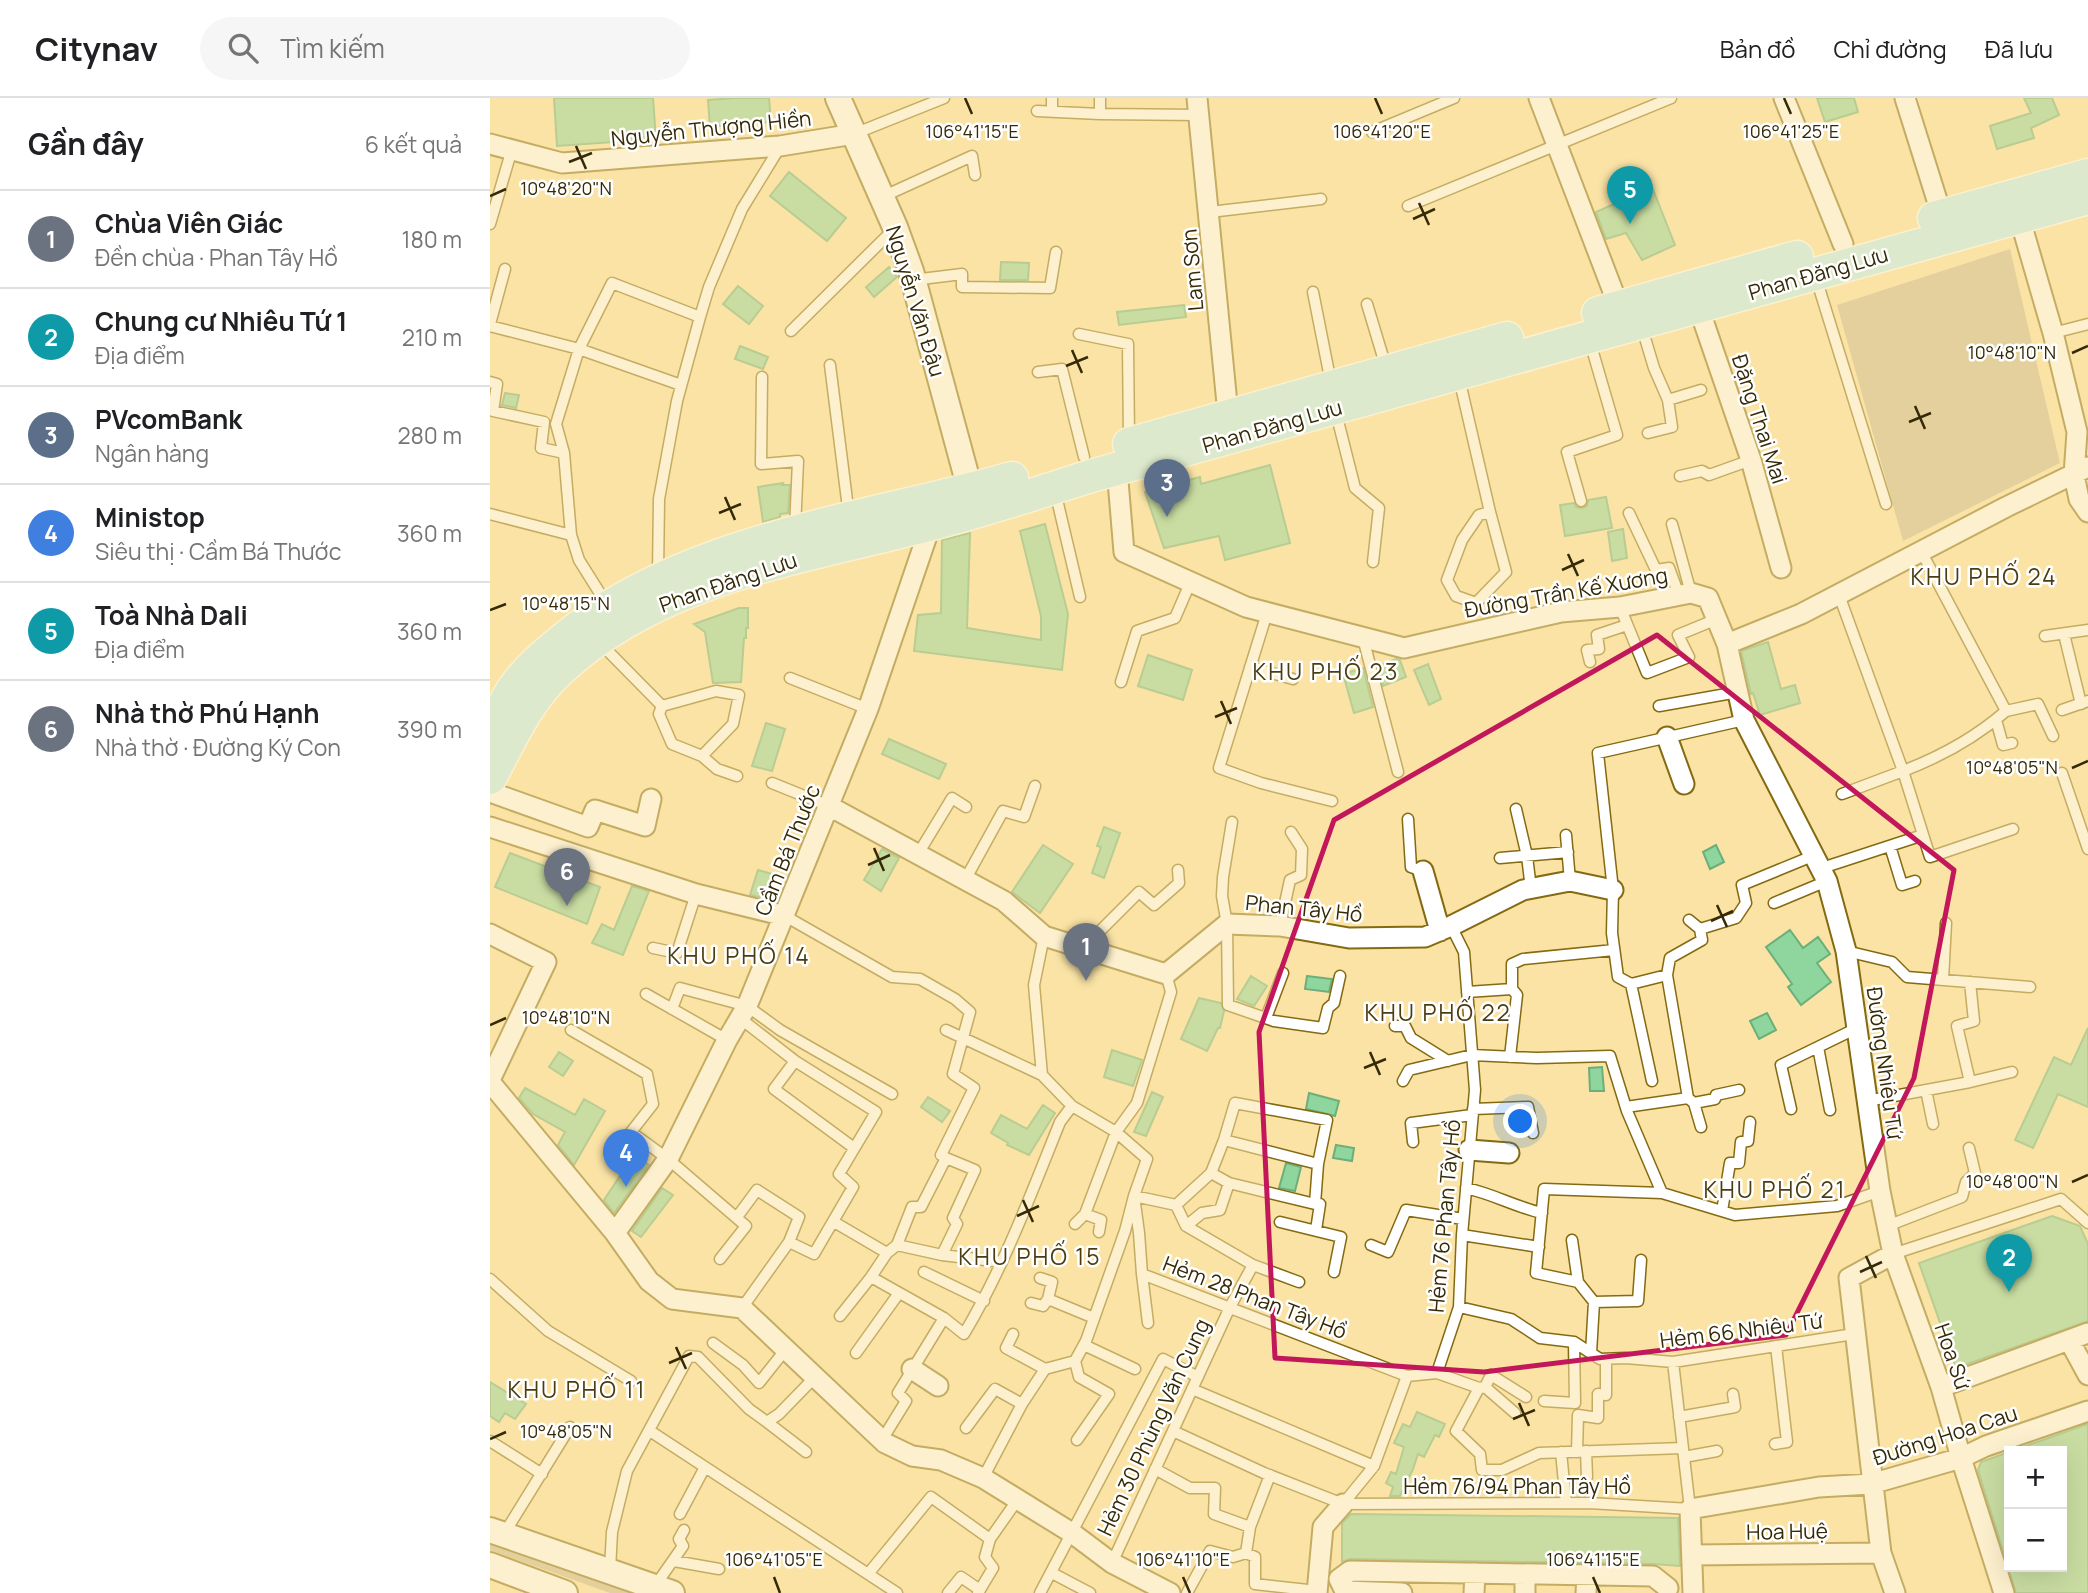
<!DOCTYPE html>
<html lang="vi">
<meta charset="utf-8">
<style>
body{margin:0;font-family:Manrope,sans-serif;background:#f6f6f6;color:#202124}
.controls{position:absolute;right:21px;bottom:21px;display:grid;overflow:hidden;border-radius:0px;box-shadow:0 7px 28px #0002}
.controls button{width:63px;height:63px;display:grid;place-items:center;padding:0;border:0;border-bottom:2px solid #e0e0e0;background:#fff;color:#202124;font:35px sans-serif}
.you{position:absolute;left:1031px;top:1024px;width:24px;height:24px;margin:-18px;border:5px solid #fff;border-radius:50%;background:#1a73e8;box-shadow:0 0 0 10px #1a73e833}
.badge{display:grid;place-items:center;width:46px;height:46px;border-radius:50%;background:#455cd0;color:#fff;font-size:23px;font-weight:700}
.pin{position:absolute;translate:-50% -58px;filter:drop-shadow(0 2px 4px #0008)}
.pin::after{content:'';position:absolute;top:37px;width:24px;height:21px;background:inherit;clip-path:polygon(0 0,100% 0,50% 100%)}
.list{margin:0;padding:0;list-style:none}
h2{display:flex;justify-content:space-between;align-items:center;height:91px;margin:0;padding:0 28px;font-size:30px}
h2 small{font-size:23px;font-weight:400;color:#757577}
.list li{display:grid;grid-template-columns:46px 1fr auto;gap:21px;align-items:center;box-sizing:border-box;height:98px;padding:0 28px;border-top:2px solid #e0e0e0}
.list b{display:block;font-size:26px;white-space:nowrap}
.list p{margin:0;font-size:23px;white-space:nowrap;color:#757577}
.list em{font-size:23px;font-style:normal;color:#757577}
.icon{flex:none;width:38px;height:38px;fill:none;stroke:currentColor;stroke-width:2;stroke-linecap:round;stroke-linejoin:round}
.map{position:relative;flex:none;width:1598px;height:1495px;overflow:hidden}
header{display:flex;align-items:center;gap:42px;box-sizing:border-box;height:98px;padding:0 35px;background:#fff;border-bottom:2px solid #e0e0e0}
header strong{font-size:33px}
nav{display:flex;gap:38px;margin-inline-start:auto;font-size:24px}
.search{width:490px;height:63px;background:#f6f6f6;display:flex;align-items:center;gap:18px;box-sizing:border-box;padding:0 24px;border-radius:38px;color:#757577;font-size:26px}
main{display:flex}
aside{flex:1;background:#fff}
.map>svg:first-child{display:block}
</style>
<header>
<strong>Citynav</strong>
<div class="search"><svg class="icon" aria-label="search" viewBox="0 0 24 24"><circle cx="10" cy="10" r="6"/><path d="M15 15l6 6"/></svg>Tìm kiếm</div>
<nav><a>Bản đồ</a><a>Chỉ đường</a><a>Đã lưu</a></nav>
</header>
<main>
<aside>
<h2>Gần đây<small>6 kết quả</small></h2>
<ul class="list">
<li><span class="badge" style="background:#6b7280">1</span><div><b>Chùa Viên Giác</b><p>Đền chùa · Phan Tây Hồ</p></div><em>180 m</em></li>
<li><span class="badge" style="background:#0f9aa8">2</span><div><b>Chung cư Nhiêu Tứ 1</b><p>Địa điểm</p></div><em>210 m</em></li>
<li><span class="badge" style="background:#5c6f8a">3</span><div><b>PVcomBank</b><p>Ngân hàng</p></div><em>280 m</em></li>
<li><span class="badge" style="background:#3f7fe0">4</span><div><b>Ministop</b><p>Siêu thị · Cầm Bá Thước</p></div><em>360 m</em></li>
<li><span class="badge" style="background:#0f9aa8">5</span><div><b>Toà Nhà Dali</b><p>Địa điểm</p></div><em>360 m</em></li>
<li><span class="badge" style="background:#6b7280">6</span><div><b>Nhà thờ Phú Hạnh</b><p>Nhà thờ · Đường Ký Con</p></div><em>390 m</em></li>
</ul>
</aside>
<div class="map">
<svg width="1598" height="1495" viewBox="0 0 1598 1495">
<rect width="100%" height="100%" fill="#fae3a5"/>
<path fill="#c8b992" d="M1520 151 1570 365 1413 443 1347 207Z
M0 1436 165 1495H120L0 1452Z"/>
<path fill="#8fd59e" stroke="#6baf7a" stroke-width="2" fill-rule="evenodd" d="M64 0H163L166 41 67 48Z
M244 0H279L281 24 220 29 218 2Z
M1327 0H1364L1368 14 1335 24Z
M1534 0H1562L1569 17 1541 30 1544 40 1507 51 1500 28 1541 15Z
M299 74 356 120 337 143 280 98Z
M1162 89 1185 147 1152 162 1136 135 1116 141 1106 114Z
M511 164 539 165 538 182H510Z
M399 169 407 179 384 199 376 189Z
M248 188 273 208 259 226 233 206Z
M694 207 696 219 629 227 627 214Z
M250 248 278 259 273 271 245 261Z
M15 295 29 297 26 310 12 307Z
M780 367 800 445 735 462 729 438 674 450 655 394 710 379 711 386Z
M293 385 292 387H300L298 415 290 416V419L273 424 268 389Z
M1116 399 1122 430 1075 438 1070 407 1084 405 1086 409 1092 410 1097 408 1098 402Z
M555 426 578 516 572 572 424 553 428 517 451 515 452 442 480 435 477 530 551 542V518L530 433Z
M1133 431 1137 460 1122 463 1118 434Z
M249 510H258V530H256V540H254L251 584 223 585 215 534 204 526Z
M1278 544 1291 591 1305 587 1310 605 1270 617 1263 595 1261 596 1251 553Z
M658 557 702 572 693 602 648 588Z
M906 561 910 562 916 579 893 588 888 568Z
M938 566 951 601 939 607 924 572Z
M873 570 883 609 864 615 853 576Z
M276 625 295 631 282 673 262 668Z
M399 641 456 666 449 681 392 656Z
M614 729 630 735 614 780 602 775 611 749 607 748Z
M553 747 583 766 550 815 522 794Z
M1226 747 1234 764 1220 771 1213 754Z
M392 751 409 760 391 793 374 782Z
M20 755 110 789 97 826 5 789Z
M268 772 282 776 274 800 260 797Z
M142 788 159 793 133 857 102 845 112 826 124 832Z
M1300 832 1313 850 1328 839 1340 856 1327 865 1341 884 1311 907 1298 889 1302 886 1276 849Z
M761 878 777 888 764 908 747 901Z
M817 878 842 881 839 894 815 891Z
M709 900 731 905 734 913 730 930H728L717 953 691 941Z
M1277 915 1286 932 1269 941 1260 923Z
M1598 930V1009L1568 996 1543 1050 1525 1042 1564 959 1581 967Z
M622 952 652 962 643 988 614 979Z
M69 954 83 963 73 978 59 969Z
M1112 969 1114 993H1100L1099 970Z
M35 990 85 1017 94 1001 115 1013 84 1067 68 1047 75 1034 43 1016 29 1000Z
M662 994 673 999 656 1038 644 1034Z
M819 995 849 1003 845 1018 816 1011Z
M438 999 460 1013 452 1024 431 1009Z
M553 1007 565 1015 539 1057 517 1047 518 1045 501 1035 511 1017 537 1031Z
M846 1047 864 1050 862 1063 843 1060Z
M144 1057 159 1067 124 1115 114 1102Z
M796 1065 811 1069 805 1093 789 1090Z
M172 1090 183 1097 151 1139 142 1133Z
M1562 1118 1590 1128 1598 1146V1223L1466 1270 1429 1165Z
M0 1284 36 1306 25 1321 15 1315 9 1324 0 1318Z
M927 1314 955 1326 949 1339 945 1337 934 1359 928 1356 923 1371 910 1398H900L903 1389 896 1385 901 1374 906 1376 914 1349 904 1345 913 1326 920 1329Z
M1598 1326V1495H1526L1488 1372 1491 1364ZM1519 1353H1572V1469H1519Z
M861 1416 1188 1420 1190 1468 1163 1466 860 1461 852 1464V1425Z"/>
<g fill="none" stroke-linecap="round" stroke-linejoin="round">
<defs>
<path id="service" d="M562 0V14
M610 0V16
M547 13 610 16 709 17
M882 34 964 0
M364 36 454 0
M392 99 482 58 485 77
M918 108 1181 0
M720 114 831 101
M0 126 22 51
M1326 180 1396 406
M423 182 472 176V189L560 190 566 154
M823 194 841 285
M877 206 896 269
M0 226 15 171
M0 228 89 251 191 287
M1152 230 1164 270 1178 302 1182 329 1158 335
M301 233 405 130
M1563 235 1598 226
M589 236 638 246 639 342
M340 267 359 418
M548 274 572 271 594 359
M272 279 271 366 308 363 305 431
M969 280 1000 414 989 417 972 442 957 482 966 498 986 505 1016 474 1000 414
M0 284 7 286 3 313 54 324 51 350 74 355
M1178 302 1211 292
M846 315 865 390 889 410 883 464
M1190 378 1212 373 1219 377 1261 362
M565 393 590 499
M1091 403 1077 354 1127 337 1100 244
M1139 415 1166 472 1179 470 1189 497
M0 416 81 437
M1182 426 1201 495
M1431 453 1516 613C1486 639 1450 659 1413 673L1440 759 1523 731
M168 476 169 401 187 303 210 219 219 189 252 111 290 49
M1349 497 1413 673 1352 696
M116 505 89 462 81 437 74 355 66 326 89 251 122 185 210 219
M1130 509 1157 575 1199 559 1188 537 1227 521
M777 515 729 670 771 685 842 703
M1574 536 1591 606
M1555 538 1598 532
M873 540 908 674
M110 545 172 608 169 616 182 646 212 658 227 671 247 678
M1100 564 1097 552 1109 551 1107 537 1137 527
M760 569 803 581
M300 580 378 611
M631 584 647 533 685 520 701 483
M172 608 226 593 249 597 243 626 212 658
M1169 608 1248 594
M1572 612 1598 603
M1516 613 1548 606 1563 638
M1506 622 1513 647 1522 645
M1572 675 1598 751
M282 685 339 708
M1026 711 1037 758 1041 791
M918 721 921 769 933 773
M742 724 733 779 732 798 737 826 738 907 784 923 833 930 838 910 844 905 850 878
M1076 737 1080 783
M1400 748 1412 787 1425 783
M428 756 462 700 476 709
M1010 760 1078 754
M1332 770 1433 737
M475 782 513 713 534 719 545 688
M1284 805 1337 783
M295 818 402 879 430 881 465 901 480 914 463 976 484 990 451 1057 456 1060 431 1109H422L407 1147
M1199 822 1210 831
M790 828 800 782 811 777 812 751 801 734
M961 828 974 854 985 992 972 1137 969 1209 947 1275 989 1290 966 1333 990 1356 992 1372H1012L1049 1355 1193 1350
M554 838 544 887 552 977 582 1008 626 1034 657 1061 644 1098 649 1135 652 1176 917 1278
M163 850 187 855 206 796
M593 850 649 794 664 807 689 785 688 772
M1356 853 1402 864 1417 879 1540 889
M1177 877 1180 860 1212 842 1210 831 1246 820 1256 805 1252 787 1325 757
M1453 882 1456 825
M1141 886 1162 983
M977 894 1022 891
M156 896 237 942
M182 911 190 890 257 908 290 932 402 996
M776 920 793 875
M905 928H915L921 940 958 963
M81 932 157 976 163 1006 141 1034 178 1061 256 1128 230 1161
M456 932 552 977
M1328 949 1340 1012
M1020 959 1027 897 1022 891V866L1033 861 1124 852
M305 963 284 991 364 1050
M913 983 919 972 982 957 1047 960 1120 958 1137 1013 1172 1095
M1480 984 1467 928 1484 923 1480 884
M1436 992 1443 1026
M1377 1003 1480 984 1522 974
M1204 1005 1225 1001 1226 997 1249 992
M1136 1009 1198 1000
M983 1011 1038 1009 1043 1035
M1301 1011 1291 967 1367 930
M1211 1029 1204 1005 1198 1000 1177 877 1141 886 1128 879 1122 835 1123 792 1108 655 1254 622
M923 1044 921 1025 982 1017
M721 1075 739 1085 825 1106 828 1066
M976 1090C1003 1096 1026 1109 1052 1115
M825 1106H830L826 1132
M686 1107 696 1128 763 1167 809 1184
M1232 1113 1240 1065H1249L1251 1044 1258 1043 1260 1024
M595 1116 611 1122 609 1134
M247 1119 267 1092 309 1119 299 1144 324 1156 363 1089 349 1076 386 1014 305 963 251 921
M344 1124 397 1155
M790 1124 851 1139 844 1174
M585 1126 595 1116 626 1034 647 1005 681 894 676 876
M696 1128 712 1115 730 1112 739 1085
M1397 1128 1472 1099 1476 1084 1485 1075 1479 1050
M972 1137 1049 1149
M1082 1142 1088 1184 1104 1204
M881 1147 898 1154 916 1112 973 1121
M1403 1156 1571 1101 1598 1125
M452 1157 467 1126 463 1120 485 1072 456 1060
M434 1174 494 1203
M652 1176 658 1225
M550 1180 562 1184 558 1201 604 1220
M0 1181 58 1233 141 1283
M1088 1184 1046 1175 1054 1091 1172 1095 1245 1117 1347 1108 1390 1093
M541 1205 553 1208 558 1201
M969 1209 1021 1221 1050 1240 1084 1244 1110 1261 1136 1260 1183 1264 1364 1236
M252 1210 299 1144
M350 1218 381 1179
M454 1220 474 1236C514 1169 541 1096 570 1024L582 1008
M523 1236 516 1250 555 1271
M223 1245 253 1267 269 1285 296 1251
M594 1247 645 1271
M366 1255 409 1195
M1101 1255 1104 1204 1148 1203 1151 1162
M585 1263 589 1279 619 1296 587 1342
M995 1289 1001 1277 1036 1299
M989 1290 995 1289 1025 1315
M702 1291 884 1368
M1054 1303 1085 1305 1084 1244
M1189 1319 1245 1309 1243 1296
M277 1324 316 1354
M476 1330 505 1291 532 1306
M160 1333 407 1495
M683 1333 774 1375 853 1406 1099 1405 1200 1411 1183 1264
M392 1342 416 1303 408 1295 454 1220 381 1179 397 1155 407 1147 452 1157 512 1164
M0 1343 52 1376
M1285 1346 1297 1344 1286 1248
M1096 1353 1097 1379
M1071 1354 1076 1405
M1087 1354 1088 1317 1108 1320V1296L1116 1297V1261
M1194 1359 1227 1353
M665 1371 700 1390H725L724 1416 760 1429
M493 1380 532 1306 555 1271 585 1263 596 1243 635 1133 644 1098 686 1107 721 1075 734 1042 828 1066 837 1022 745 1005 734 1042
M853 1406 884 1368 917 1278 947 1275
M190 1416 215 1369
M14 1436 80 1329
M756 1455 765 1459V1486L827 1493
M184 1463 229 1471
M622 1465 740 1209 763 1167
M120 1472 122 1434 137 1373 199 1258 208 1259 259 1311 277 1324 289 1316 325 1279
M562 1475 600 1495
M378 1476 441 1399 500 1441
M165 1488 193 1448 189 1441 194 1432
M458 1495 471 1479 490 1492
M488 1495 503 1470 495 1459 500 1441 528 1401
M550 1495 673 1261 708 1279
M697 1495 720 1453 743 1459 756 1455 760 1429 780 1377"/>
<path id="minor" d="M707 0 739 326
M1049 0 1129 209
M1294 0 1353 146
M1415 0 1452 118
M0 46 72 65 290 48 364 36
M1527 111 1563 235 1587 334 1584 377 1589 401 1598 414
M1205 199 1261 362 1291 470
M627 371 634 454 756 509 914 550 1071 514 1130 509 1201 495 1218 500 1237 546 1311 516 1516 409 1598 369
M1237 546 1254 622 1337 783 1356 853 1390 1093 1403 1156 1359 1180 1391 1455 1405 1495
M1177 639 1194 686
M0 694 98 729 105 712 155 728 161 701
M339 708 514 803 554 838 676 876 737 826 790 828 859 840 935 839 961 828 1033 792 1080 783 1123 792
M0 729 206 796 295 818
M933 773 950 833
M0 836 56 864 0 982
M0 984 125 1135 159 1183 182 1201 252 1210 395 1345 422 1358 451 1362 493 1380 582 1435 622 1465 680 1495
M979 1052 1019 1055
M125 1135 178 1061 237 942 257 908 378 611 441 426 439 420
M1403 1156 1451 1289 1471 1360 1514 1495
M1579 1242 1598 1277
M422 1271 448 1288
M1451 1289 1598 1235
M1203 1457 1391 1455
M1035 1476V1495
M849 1481 860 1473 1163 1478 1178 1490
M849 1481 855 1493 912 1495
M827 1495 833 1429 853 1406
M984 1495 985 1475
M1096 1495 1097 1477
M1203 1495 1200 1411 1329 1389 1381 1386 1471 1360 1496 1348 1598 1313"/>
<path id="tertiary" d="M348 0 405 129 421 173 484 406
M0 1432 182 1495
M0 1467 75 1495"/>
<path id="primary" d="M1444 120 1598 77
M1108 215 1307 159
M639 346 1017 240
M1 633C8 619 15 603 23 591 36 572 55 556 72 542 196 440 372 423 522 380
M0 680C20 643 37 603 68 574 167 480 311 460 438 427 493 413 547 395 601 378L1598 100"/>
</defs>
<use href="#service" stroke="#846a11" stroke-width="13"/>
<use href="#minor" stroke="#846a11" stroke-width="23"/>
<use href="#tertiary" stroke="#846a11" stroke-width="28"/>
<use href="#primary" stroke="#fff" stroke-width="35"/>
<use href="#service" stroke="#fff" stroke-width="10"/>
<use href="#minor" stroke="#fff" stroke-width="19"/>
<use href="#tertiary" stroke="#fff" stroke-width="24"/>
<use href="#primary" stroke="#bbf0fa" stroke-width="32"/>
</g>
<path d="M0 0H1598V1495H0ZM1167 537 1464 772 1424 980 1296 1237 994 1274 785 1260 769 934 844 722Z" fill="#fae3a5" fill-opacity=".55" fill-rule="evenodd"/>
<path fill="none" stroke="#c2185b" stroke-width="5" stroke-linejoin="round" d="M1167 537 1464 772 1424 980 1296 1237 994 1274 785 1260 769 934 844 722Z"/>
<path fill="none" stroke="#352a07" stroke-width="2.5" d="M475 0 482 16M885 0 892 16M1294 0 1301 16M86 48 96 71M79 64 102 55M0 98 16 91M929 105 939 127M923 121 945 111M582 252 592 275M1582 255 1598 248M576 268 598 259M1425 308 1435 331M1419 324 1441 315M235 399 245 422M229 415 251 406M1078 456 1088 478M1072 472 1094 462M0 512 16 506M731 603 741 626M725 619 747 610M1582 670 1598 663M384 750 394 773M378 767 400 757M1227 807 1237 829M1221 823 1243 813M0 927 16 920M880 954 890 977M874 970 896 961M1582 1084 1598 1077M533 1102 543 1124M527 1118 549 1108M1376 1158 1386 1180M1370 1174 1392 1164M186 1249 196 1271M179 1265 202 1255M1029 1305 1039 1328M1023 1321 1045 1312M0 1341 16 1334M284 1479 290 1495M693 1479 700 1495M1103 1479 1110 1495"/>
<g text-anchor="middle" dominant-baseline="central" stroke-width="5" stroke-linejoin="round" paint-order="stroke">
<g font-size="21" fill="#352a07" stroke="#fff">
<text transform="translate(221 30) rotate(-6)">Nguyễn Thượng Hiền</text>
<text transform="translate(702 172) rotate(-95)">Lam Sơn</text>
<text transform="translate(1328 175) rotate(-16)">Phan Đăng Lưu</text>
<text transform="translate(426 203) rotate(73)">Nguyễn Văn Đậu</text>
<text transform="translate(1270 321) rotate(72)">Đặng Thai Mai</text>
<text transform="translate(782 328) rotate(-16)">Phan Đăng Lưu</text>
<text transform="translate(238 484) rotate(-19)">Phan Đăng Lưu</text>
<text transform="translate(1076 494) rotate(-10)">Đường Trần Kế Xương</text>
<text transform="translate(297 752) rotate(-68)">Cầm Bá Thước</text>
<text transform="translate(814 810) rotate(6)">Phan Tây Hồ</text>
<text transform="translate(1395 965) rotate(82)">Đường Nhiêu Tứ</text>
<text transform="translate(954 1118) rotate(-85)">Hẻm 76 Phan Tây Hồ</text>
<text transform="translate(765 1199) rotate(21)">Hẻm 28 Phan Tây Hồ</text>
<text transform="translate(1251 1232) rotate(-7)">Hẻm 66 Nhiêu Tứ</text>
<text transform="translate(1463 1258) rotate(71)">Hoa Sứ</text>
<text transform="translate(663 1329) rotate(-65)">Hẻm 30 Phùng Văn Cung</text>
<text transform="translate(1455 1337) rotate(-18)">Đường Hoa Cau</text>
<text x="1027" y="1388">Hẻm 76/94 Phan Tây Hồ</text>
<text transform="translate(1297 1433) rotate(-1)">Hoa Huệ</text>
</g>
<g font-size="23" letter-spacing="2" fill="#4b3d12" stroke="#fff">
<text x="1494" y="478">KHU PHỐ 24</text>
<text x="836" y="573">KHU PHỐ 23</text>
<text x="249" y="857">KHU PHỐ 14</text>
<text x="948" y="914">KHU PHỐ 22</text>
<text x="1285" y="1091">KHU PHỐ 21</text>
<text x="540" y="1158">KHU PHỐ 15</text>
<text x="87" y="1291">KHU PHỐ 11</text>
</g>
</g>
<g font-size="18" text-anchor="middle" fill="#352a07" stroke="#fff" stroke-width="5" stroke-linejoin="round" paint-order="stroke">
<text x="482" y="40">106°41'15"E</text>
<text x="892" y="40">106°41'20"E</text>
<text x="1301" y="40">106°41'25"E</text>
<text x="76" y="97">10°48'20"N</text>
<text x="1522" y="261">10°48'10"N</text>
<text x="76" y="512">10°48'15"N</text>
<text x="1522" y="676">10°48'05"N</text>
<text x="76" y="926">10°48'10"N</text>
<text x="1522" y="1090">10°48'00"N</text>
<text x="76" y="1340">10°48'05"N</text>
<text x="284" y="1468">106°41'05"E</text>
<text x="693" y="1468">106°41'10"E</text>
<text x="1103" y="1468">106°41'15"E</text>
</g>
</svg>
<div class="controls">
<button>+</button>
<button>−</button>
</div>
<div class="you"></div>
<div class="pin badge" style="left:596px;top:883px;background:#6b7280">1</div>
<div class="pin badge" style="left:1519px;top:1194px;background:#0f9aa8">2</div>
<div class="pin badge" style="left:677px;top:419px;background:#5c6f8a">3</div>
<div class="pin badge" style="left:136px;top:1089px;background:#3f7fe0">4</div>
<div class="pin badge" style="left:1140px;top:126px;background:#0f9aa8">5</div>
<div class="pin badge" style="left:77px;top:808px;background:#6b7280">6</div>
</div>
</main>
